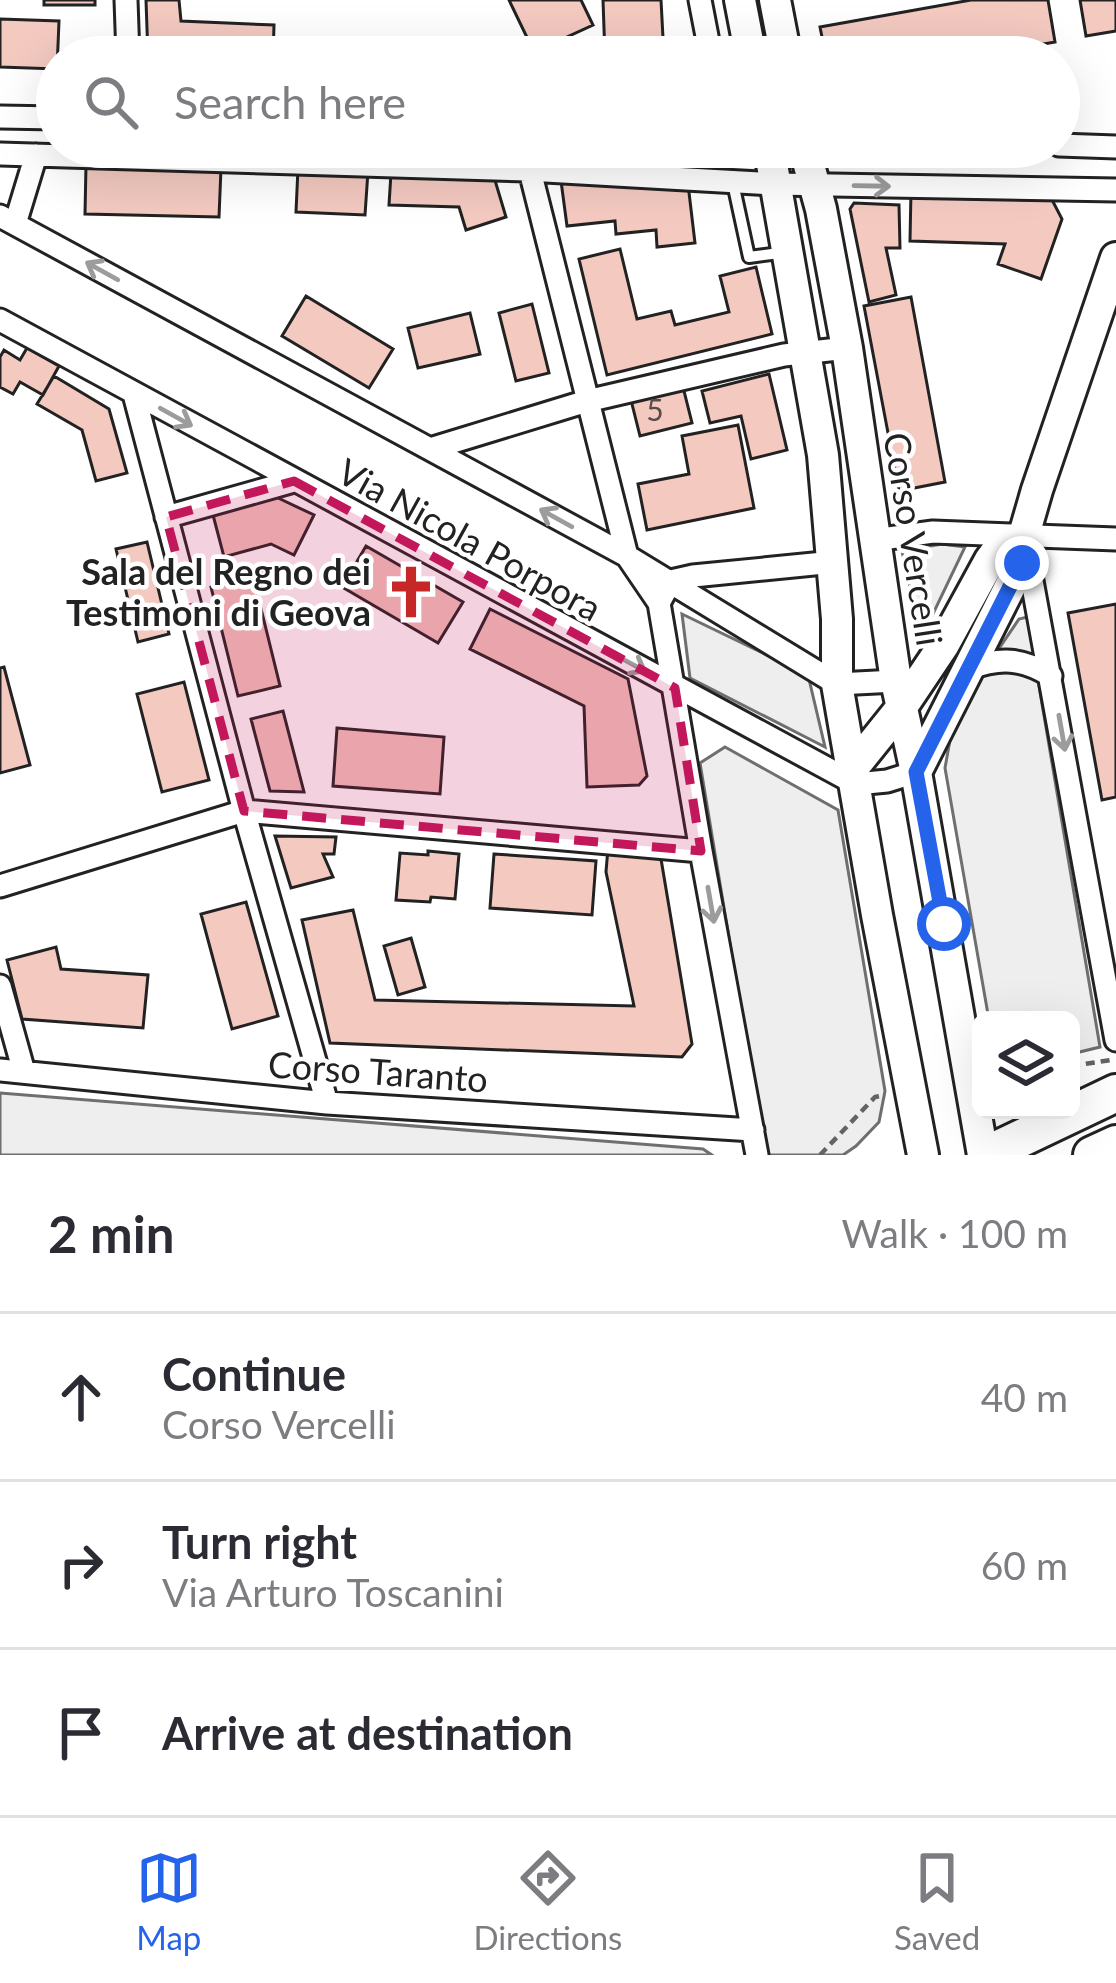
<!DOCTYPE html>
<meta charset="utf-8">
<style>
body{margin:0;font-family:Lato,sans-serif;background:#f7f7f7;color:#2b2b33}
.controls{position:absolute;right:36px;bottom:36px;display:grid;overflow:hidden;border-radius:18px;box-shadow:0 12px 48px #0002}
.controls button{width:108px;height:108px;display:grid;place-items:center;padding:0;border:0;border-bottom:3px solid #e1e1e2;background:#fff;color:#2b2b33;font:60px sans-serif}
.stop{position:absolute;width:36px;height:36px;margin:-27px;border:9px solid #2563eb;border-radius:50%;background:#fff}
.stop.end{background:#2563eb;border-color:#fff;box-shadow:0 3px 12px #0008}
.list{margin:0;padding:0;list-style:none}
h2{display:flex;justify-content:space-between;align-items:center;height:156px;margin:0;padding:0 48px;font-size:51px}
h2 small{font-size:39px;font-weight:400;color:#7c7c81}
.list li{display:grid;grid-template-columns:78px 1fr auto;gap:36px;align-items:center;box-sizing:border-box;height:168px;padding:0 48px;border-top:3px solid #e1e1e2}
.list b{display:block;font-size:45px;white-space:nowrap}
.list p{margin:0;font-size:39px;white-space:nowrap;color:#7c7c81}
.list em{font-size:39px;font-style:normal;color:#7c7c81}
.icon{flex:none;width:66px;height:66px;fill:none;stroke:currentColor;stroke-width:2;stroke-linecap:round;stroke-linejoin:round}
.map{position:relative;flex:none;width:1116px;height:1155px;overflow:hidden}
.search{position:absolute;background:#fff;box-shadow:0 12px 48px #0002;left:36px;right:36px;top:36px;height:132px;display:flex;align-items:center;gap:30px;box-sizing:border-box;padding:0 42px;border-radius:66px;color:#7c7c81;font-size:45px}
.sheet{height:660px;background:#fff}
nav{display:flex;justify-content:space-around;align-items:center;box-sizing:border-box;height:168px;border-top:3px solid #e1e1e2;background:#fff;font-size:33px;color:#7c7c81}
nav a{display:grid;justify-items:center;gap:6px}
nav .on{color:#2563eb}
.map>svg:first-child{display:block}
</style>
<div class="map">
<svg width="1116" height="1155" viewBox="0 0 1116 1155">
<rect width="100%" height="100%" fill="#fff"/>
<path fill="#eee" stroke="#6f6f6f" stroke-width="3" d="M942 544 965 547 921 639 902 551Z
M682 614 808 675 825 747 690 678Z
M1027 617 1030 619 1036 652 1034 657 996 653 1019 619Z
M1010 669 1038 680 1100 1047 1071 1054V1020H989L945 768 950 740 981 674Z
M725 747 838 810 885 1091 879 1122 856 1146 843 1155H765L700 763Z
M0 1093 703 1149 712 1155H0Z"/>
<path fill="#f3c9c0" stroke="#222" stroke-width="3" d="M44 0H95V5H44Z
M146 0H179L181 21 274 25 273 57H148Z
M509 0H581L593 25 534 52Z
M603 0H661L664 57H605Z
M971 0H1048L1055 42 967 57H826L820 27Z
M1080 0H1116V31L1086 36Z
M0 19 59 21 57 69 0 67Z
M330 47 450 57H329Z
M86 165 221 168 219 217 85 214Z
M298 168 368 171 365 215 296 212Z
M391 173 494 177 506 217 466 230 459 207 389 205Z
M561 181 688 184 695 243 657 247 656 230 616 234 615 221 567 226Z
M911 190 1049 194 1062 219 1041 279 998 264 1005 244 910 241Z
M854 203 899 205 900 248H886L896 295 869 302 850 209Z
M620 249 637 319 671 311 675 325 729 312 720 276 756 267 772 334 607 375 579 259Z
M306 296 393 349 369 388 282 336Z
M911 297 945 482 899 491 864 306Z
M532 304 549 373 516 381 499 313Z
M470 313 480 354 418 368 408 328Z
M27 348 59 366 43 395 20 382 13 394 0 387V357L4 350 20 360Z
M769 374 787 450 751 459 741 416 710 423 702 391Z
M54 376 109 409 127 473 96 481 82 430 37 404Z
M681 379 692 423 640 436 629 392Z
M738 425 754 508 647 530 638 484 689 474 682 436Z
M276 497 314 515 294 555 271 544 224 557 213 515Z
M147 542 169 634 138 642 116 549Z
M366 546 463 602 438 643 342 587Z
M253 576 280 686 238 696 211 587Z
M1116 604V797L1102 800 1068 613Z
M490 609 628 679 647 776 639 785 587 787 584 706 470 649Z
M4 667 30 765 0 773V668Z
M184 682 209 780 162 792 137 694Z
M283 711 304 792 270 791 251 719Z
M337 728 444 737 440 794 333 786Z
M275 836 336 837 334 854H323L333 877 291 888Z
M608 848 660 853 692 1044 682 1057 330 1043 302 920 353 910 375 1000 634 1006 606 872Z
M428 851 459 854 455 899 431 897 430 902 396 900 400 853 428 855Z
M494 854 596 861 592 915 490 908Z
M246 902 278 1016 232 1029 201 914Z
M411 938 425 987 398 995 384 946Z
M56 947 61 969 148 975 143 1028 22 1019 7 960Z"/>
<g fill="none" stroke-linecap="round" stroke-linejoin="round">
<defs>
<path id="lane" d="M733 183 749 257 787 252"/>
<path id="street" d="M126 0 128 57
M700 0 711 57
M0 117 57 118
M1059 145 1116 147
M524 147 627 556 659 603
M0 154 528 170 775 184 1116 190
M0 216 627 556 837 684 896 681
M15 224 36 155
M0 320 856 784 887 781 916 772
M134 394 244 811 327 1103
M430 449 587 401 784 355 847 348
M166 517 294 481
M874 540 933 532 1116 539
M1026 548 1116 1040
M968 669C1000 657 1022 658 1051 676
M0 886 244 811 701 851
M0 986 24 1072
M0 1070 327 1103 753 1130
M757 1155 701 851 659 603 671 581 693 576 834 562"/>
<path id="secondary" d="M740 0 751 57
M775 0 786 57
M769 147 823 455 837 619V684L877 915 923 1155
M804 147 821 209 847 348 896 681 916 772 983 1155
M853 768 902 707 943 646 990 560 999 548 1024 535
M916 772 1022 563 1024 535 1037 490 1116 258"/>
<path id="primary" d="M986 1155 1116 1093
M1092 1155 1116 1144"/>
</defs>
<use href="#lane" stroke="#222" stroke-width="16"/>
<use href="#street" stroke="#222" stroke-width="27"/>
<use href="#secondary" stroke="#222" stroke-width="36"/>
<use href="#primary" stroke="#222" stroke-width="42"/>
<path stroke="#646464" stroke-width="4.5" stroke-dasharray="9 6" stroke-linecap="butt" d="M1071 1066 1111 1060
M820 1155 875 1097 885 1095"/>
<use href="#lane" stroke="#fff" stroke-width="10"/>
<use href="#street" stroke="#fff" stroke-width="21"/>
<use href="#secondary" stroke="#fff" stroke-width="30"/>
<use href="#primary" stroke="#fff" stroke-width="36"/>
</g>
<defs><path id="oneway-shaft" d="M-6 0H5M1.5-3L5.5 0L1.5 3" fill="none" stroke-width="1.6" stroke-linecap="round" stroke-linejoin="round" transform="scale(3)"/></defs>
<g stroke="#9c9c9c">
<use href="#oneway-shaft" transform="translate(872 186) rotate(1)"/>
<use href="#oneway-shaft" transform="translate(102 271) rotate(-151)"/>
<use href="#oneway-shaft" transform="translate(176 417) rotate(29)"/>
<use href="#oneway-shaft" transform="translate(556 518) rotate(-151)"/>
<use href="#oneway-shaft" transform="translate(630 663) rotate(29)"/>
<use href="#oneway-shaft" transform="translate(1062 733) rotate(80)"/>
<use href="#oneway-shaft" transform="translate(711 905) rotate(80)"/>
</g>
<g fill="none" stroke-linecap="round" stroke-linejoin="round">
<path stroke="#2563eb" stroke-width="15" d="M944 924 916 772 1022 563"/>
</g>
<path fill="#c2185b" fill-opacity="0.2" stroke="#c2185b" stroke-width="9" stroke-dasharray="24 15" stroke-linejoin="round" d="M294 481 675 688 701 851 244 811 166 517Z"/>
<defs>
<symbol id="church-bare" viewBox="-9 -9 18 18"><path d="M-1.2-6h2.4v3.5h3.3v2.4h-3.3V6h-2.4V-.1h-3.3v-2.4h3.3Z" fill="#c62828" stroke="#fff" stroke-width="2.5" paint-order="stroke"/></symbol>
</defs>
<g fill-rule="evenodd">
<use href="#church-bare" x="373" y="554" width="76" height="76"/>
</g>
<g text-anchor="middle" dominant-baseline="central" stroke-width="9" stroke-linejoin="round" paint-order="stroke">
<g font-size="30" fill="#564c4a">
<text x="655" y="409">5</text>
</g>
<g font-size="36" fill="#222" stroke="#fff">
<text transform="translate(470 539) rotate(29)">Via Nicola Porpora</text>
<text transform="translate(914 539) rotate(81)">Corso Vercelli</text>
<text transform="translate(378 1071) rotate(4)">Corso Taranto</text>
</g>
<g font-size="36" font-weight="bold" fill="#222" stroke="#fff" text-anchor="end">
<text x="371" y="571">Sala del Regno dei<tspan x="371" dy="41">Testimoni di Geova</tspan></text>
</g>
</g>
</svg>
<div class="controls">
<button><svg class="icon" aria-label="layers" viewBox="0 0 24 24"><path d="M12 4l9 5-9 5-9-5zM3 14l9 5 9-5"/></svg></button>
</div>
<div class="stop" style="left:944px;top:924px"></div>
<div class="stop end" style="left:1022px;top:563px"></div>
<div class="search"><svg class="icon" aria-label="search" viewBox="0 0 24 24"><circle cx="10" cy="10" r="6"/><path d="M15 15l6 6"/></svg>Search here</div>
</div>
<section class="sheet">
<h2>2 min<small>Walk · 100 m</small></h2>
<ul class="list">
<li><svg class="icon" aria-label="ahead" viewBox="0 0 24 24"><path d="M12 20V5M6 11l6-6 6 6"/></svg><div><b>Continue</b><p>Corso Vercelli</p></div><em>40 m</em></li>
<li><svg class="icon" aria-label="right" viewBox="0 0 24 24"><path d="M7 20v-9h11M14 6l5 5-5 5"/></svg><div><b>Turn right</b><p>Via Arturo Toscanini</p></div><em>60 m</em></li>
<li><svg class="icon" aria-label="arrive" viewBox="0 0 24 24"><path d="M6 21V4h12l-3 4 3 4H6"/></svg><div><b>Arrive at destination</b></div></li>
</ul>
</section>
<nav>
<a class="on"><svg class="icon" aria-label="map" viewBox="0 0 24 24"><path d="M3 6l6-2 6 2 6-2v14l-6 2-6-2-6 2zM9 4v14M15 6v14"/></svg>Map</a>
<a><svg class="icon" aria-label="directions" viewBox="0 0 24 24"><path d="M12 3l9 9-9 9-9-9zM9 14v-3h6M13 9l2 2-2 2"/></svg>Directions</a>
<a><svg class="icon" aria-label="saved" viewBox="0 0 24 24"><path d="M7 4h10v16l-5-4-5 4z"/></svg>Saved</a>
</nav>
